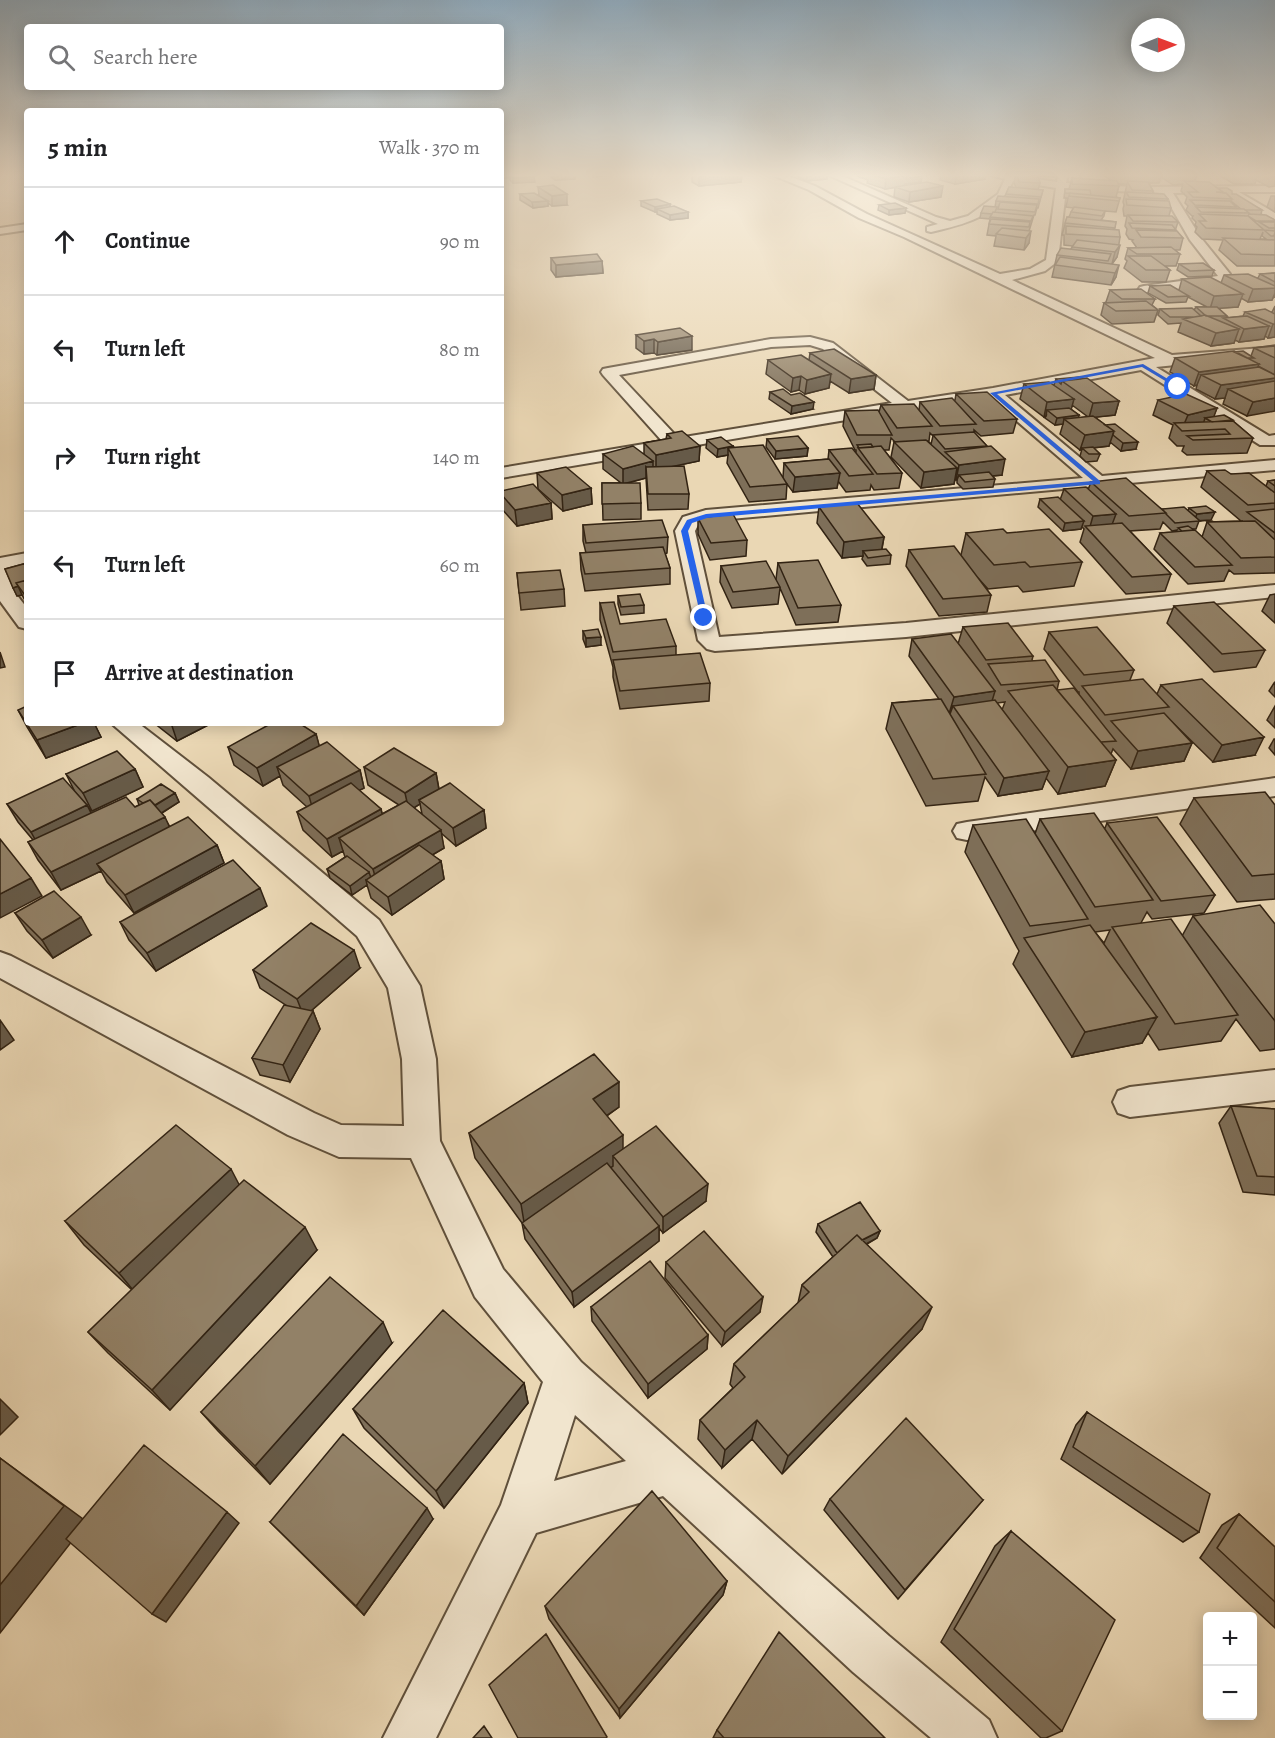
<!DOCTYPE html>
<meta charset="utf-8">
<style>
body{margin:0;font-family:Alegreya,serif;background:#f6f6f6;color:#202124}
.controls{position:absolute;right:18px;bottom:18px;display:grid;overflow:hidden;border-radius:6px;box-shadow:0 3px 15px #0003}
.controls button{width:54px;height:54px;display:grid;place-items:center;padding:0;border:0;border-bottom:2px solid #e0e0e0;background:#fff;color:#202124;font:30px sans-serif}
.compass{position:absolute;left:1131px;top:18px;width:54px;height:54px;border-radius:50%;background:#fff;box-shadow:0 3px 15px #0003;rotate:89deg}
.stop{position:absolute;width:18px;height:18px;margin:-14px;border:4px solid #2563eb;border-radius:50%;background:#fff}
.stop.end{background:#2563eb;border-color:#fff;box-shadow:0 2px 6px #0008}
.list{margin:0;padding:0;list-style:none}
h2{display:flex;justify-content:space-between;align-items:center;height:78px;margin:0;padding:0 24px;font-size:26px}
h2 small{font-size:20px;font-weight:400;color:#757577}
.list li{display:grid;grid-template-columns:39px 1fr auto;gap:18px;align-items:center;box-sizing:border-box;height:108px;padding:0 24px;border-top:2px solid #e0e0e0}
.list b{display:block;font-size:22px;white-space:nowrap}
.list em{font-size:20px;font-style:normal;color:#757577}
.icon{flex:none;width:33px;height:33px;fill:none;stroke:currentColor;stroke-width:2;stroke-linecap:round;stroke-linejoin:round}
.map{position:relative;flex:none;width:1275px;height:1738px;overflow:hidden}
.search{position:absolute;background:#fff;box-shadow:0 3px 15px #0003;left:24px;top:24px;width:480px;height:66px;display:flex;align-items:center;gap:15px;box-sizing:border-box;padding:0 21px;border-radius:6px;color:#757577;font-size:22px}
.panel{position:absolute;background:#fff;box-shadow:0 3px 15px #0003;left:24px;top:108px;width:480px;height:618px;border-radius:6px}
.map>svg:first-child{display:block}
</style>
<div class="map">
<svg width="1275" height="1738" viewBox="0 0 1275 1738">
<rect width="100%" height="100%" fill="#ead7b4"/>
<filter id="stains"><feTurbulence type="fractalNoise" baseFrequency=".00333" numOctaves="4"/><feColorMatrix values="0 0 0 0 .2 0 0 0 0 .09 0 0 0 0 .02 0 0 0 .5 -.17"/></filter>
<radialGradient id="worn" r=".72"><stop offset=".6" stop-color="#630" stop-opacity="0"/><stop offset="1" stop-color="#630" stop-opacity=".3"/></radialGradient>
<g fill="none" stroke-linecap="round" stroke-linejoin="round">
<defs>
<path id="street" d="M501 174H515L501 178Z
M770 174H783L815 186 867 214 1000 274 1030 269 1046 260 1056 188 1013 181C998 217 965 224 931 232L927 231V227L938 224 826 174H838L936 217 950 221 968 216 998 194 1005 179 987 174H1005L1057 182 1058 174H1068L1066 183 1133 187 1275 186V192H1239L1275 213V221L1225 192 1173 193 1201 238 1230 274 1229 281 1220 285 1140 293 1138 290 1140 287 1144 286 1218 276 1190 240 1163 193 1066 189 1058 261 1045 271 1012 280 1172 355 1275 347V355L1156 367 1269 436 1275 435V445H1260L1141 370 1005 395 1102 476 1275 460V470L708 521 698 525 695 531 719 637 906 623 1275 585V597L906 637 715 651 707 649 698 640 675 531 683 517 706 510 1083 478 990 398 840 421 501 478V468L662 441 603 375 601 372 603 369 608 368 771 339 810 337 833 343 908 401 993 388 1155 358 904 237 859 218 809 190ZM810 345 823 349 892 403 678 438 619 375 771 347Z
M27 224V230L0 234V228Z
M27 553V565L9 568 16 594 27 608V629L19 627 0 601V558Z
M111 723H138L208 777 379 920 420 986 436 1059 440 1141 503 1269 581 1362 889 1636 989 1720 997 1738H931L853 1672 663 1496 536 1533 436 1738H383L501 1505 543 1382 475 1297 411 1158 339 1157 288 1135 0 978V952L11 956 314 1113 341 1125 404 1126 402 1059 388 988 357 936ZM575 1415 626 1461 554 1481Z
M1275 778V796L967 840 957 838 953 831 957 824 967 822Z
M1275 1070V1100L1130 1117 1118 1113 1113 1102 1118 1091 1130 1087Z"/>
</defs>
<use href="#street" stroke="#60503b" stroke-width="4"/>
<use href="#street" fill="#f1e5ce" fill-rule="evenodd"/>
</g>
<path fill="#7e6f59" stroke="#322313" stroke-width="1.5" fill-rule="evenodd" d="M510 174 535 182 513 183 510 180Z
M551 174H575V179L555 180 551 177Z
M692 174H742L741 182 699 186 692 182Z
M797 174H827V179L806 181 797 176Z
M851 174H913L921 182 905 184V185L941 197 909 202 894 197 895 187 885 189 867 183 868 180Z
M941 174H986L985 179 955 184 940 180Z
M1010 174H1055L1054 177 1037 176 1040 183 1038 190H1043L1038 208H1037L1035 215H1034L1029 231V243L1024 250 994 246 996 236 987 235 990 219 980 218 981 213 995 207 996 201 1005 196 1009 187 1016 188 1014 182 1016 175Z
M1103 174H1197L1195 181 1217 188 1232 194 1262 210 1261 214 1275 220V266H1237L1219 250 1223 240 1202 239 1195 232 1197 227 1195 225 1196 222 1192 218 1193 216H1192L1186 210 1188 206 1185 203 1187 197 1181 191 1183 184 1173 185 1161 177 1159 183H1149L1153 191V193L1168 199 1167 201 1171 208 1169 216 1178 222 1175 231 1183 238 1180 250H1174L1180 254 1176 266H1165L1170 270 1166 282H1142L1124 268 1127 261 1125 259 1128 248H1137L1132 241 1133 240 1129 239 1126 234 1127 229 1125 226 1127 216H1124L1123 209 1124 205 1123 202 1127 184H1118L1119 186 1116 197 1120 198 1116 212 1105 211 1104 216 1101 220 1116 222 1114 230 1120 237 1117 257 1112 264 1116 277 1111 285 1052 277 1057 255 1071 249 1073 246 1064 245V235H1062L1067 217H1069L1071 212 1074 208 1066 207 1068 198H1064L1065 189H1069L1072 178 1111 181ZM1263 232 1262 236 1266 239H1260Z
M1217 174H1275V186L1269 187 1256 180 1255 184H1234Z
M538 187 567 205 552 206 548 203V206L533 208 520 200V194L539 195Z
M1271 196H1275V212L1267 207Z
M641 201 670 204V207L688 212V218L670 220 657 214V212H655L641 206Z
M879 205 906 208 905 213 889 215 878 210Z
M551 258 602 261 603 273 556 277 551 270Z
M1179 264 1214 270 1212 276 1188 277 1177 270Z
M1275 273V297L1274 296 1272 300 1248 302 1241 298 1238 307 1218 308 1227 316V318L1243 316 1245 312H1272L1275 306V337L1268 338 1265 336 1264 339 1239 342 1235 340 1234 343 1211 346 1178 332 1181 323 1168 324 1158 315 1160 309 1194 310 1196 307H1207L1188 297 1186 302 1166 303 1148 293 1150 286 1179 290 1182 279 1221 283 1224 275 1258 278 1260 274Z
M1110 290 1155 299 1152 305 1158 310 1154 322 1112 324 1101 315 1104 303 1106 302Z
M636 335 692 350 657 355 654 353 644 354 636 348Z
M1275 345V375L1258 366V367L1275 375 1247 416 1223 404 1225 398 1215 399 1196 389 1197 385 1194 386 1170 372 1175 358 1251 356 1254 348Z
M810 353 876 375 874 389 849 393 830 381 829 388 805 394 799 390 791 392 766 374 768 360H809Z
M1056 379 1119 401 1115 415 1095 417 1136 449 1121 451 1110 442 1109 446 1093 448 1100 454 1097 461 1086 462 1080 456 1082 449 1080 450 1060 434 1063 424 1055 425 1045 418 1046 416 1044 417 1020 399 1024 384 1054 385ZM1072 405 1088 417 1078 418 1079 415 1071 409Z
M770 392 813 409 791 414 769 399Z
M956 394 1017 419 1013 433 981 436 974 430V432L987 446V447L1002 475 992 476 995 479 993 487 963 489 957 483V480L955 479 954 484 921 488 891 457 894 442H895L891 438 889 450H884L902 473 899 488 874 490 871 485 870 490 846 492 838 481 837 488 793 492 787 484 786 499 749 502 727 463 728 455 717 457 706 448 707 440 733 446 732 448 783 477 784 463 828 459 829 450 856 452V450H855L843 426 845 411 879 412 881 405 919 410 920 402 955 400ZM930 433 933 436 931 444 928 441H929Z
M1158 400 1217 408 1213 417 1233 421 1253 438 1247 453 1187 455 1182 451 1184 446H1177L1169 438 1173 425 1153 415Z
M667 434 700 446 699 461 674 466 689 494 688 509 648 510 646 478 628 483 641 503V519L603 520 602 483H621L603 469V454H644V443L666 439Z
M767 439 808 448 807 456 775 459 766 447Z
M1207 471 1231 474 1266 486 1268 481 1275 480V573L1234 574 1229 570 1224 581 1188 584 1154 549 1160 533 1176 532 1177 530 1172 531 1163 522 1160 529 1130 531 1171 574 1165 591 1126 594 1080 542 1084 529 1082 527 1081 529 1063 531 1038 507 1040 499 1060 500 1064 489 1088 490 1091 482 1162 509 1188 511 1189 508 1211 520 1199 521 1196 529H1192L1202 537 1207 522 1243 521H1241L1201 487Z
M537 473 591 488 592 504 563 511 538 489Z
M501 491 551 503 552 519 517 526 501 508Z
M819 507 884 537 882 549 891 555 890 564 867 566 862 559 863 556 842 558 817 523Z
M698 518 747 540 746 556 710 560 698 534Z
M583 525 668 537 667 553 665 554 670 568V584L585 591 581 570 580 553H586L583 541Z
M966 533H1007L1082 562 1074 586 1023 592 1018 586 988 589 978 578 991 595 987 612 939 616 906 566 909 550 961 555Z
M27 563V604L22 595 17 596 5 569Z
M778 563 841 605 838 622 796 625 780 588 778 604 732 608 720 582 721 566 776 579Z
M517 573 564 589 565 606 521 610Z
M1275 594V623L1262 611 1270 595Z
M618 596 644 605V613L621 615 618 604Z
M600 603 620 624 676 646V655L710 683 709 701 620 709 613 677V667L600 620Z
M1174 606 1265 650 1256 667 1214 672 1167 623Z
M963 627 1033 656 1032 660 1059 681 1057 690 1079 694V692H1078L1044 649 1049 632 1134 670 1130 680 1157 694 1161 685 1255 755 1213 762 1165 715 1192 743 1184 761 1131 769 1113 749 1111 754 1116 760 1105 786 1058 794 1046 778 1042 789 998 796 985 777 978 801 926 806 886 729 892 703 939 699 909 656 912 639 958 644ZM1005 702 1002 710 997 703Z
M583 631 601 645 586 647 583 639Z
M1275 682V697L1269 691 1274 683Z
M1275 706V728L1267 720Z
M18 710 27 723H94L101 737 46 758 27 727Z
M154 723H212L177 741Z
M316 734 319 746 360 770 364 788 359 790 381 809 382 814 399 805 368 785 364 767 436 773 439 789 484 810 486 828 456 846 441 833 444 848 432 855 441 861 444 879 392 915 371 898 367 885 352 895 330 878 327 869 345 857 343 851 332 857 303 830 297 812 307 807 283 785 280 776 263 786 234 765 228 747ZM420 804 422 814 414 808Z
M1274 739H1275V755L1269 748Z
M135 769 143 787 92 811 75 792 66 774Z
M175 793 179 802 162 813 170 827 217 845 224 863 134 913 107 882 101 871 61 890 38 860 28 842 33 840 18 822 7 804 87 805 91 813 135 807 139 805 137 799Z
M1194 798 1275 805V899L1237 902 1180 824Z
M1040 819 1105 828 1107 823 1215 895 1204 913 1152 919 1147 912 1141 923 1182 936 1193 916 1275 924V1049L1260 1051 1236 1019 1221 1041 1159 1050 1148 1033 1142 1043 1072 1057 1013 964 1019 951 965 852 973 825 1035 834ZM1110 930 1104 943 1095 932Z
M267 906 156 971 129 940 120 922Z
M15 913 91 935 53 958 27 931Z
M360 968 311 1011H313L320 1029 290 1082 260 1075 252 1058 287 1006 260 988 253 970Z
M1231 1106 1275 1109V1195L1243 1192 1219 1123Z
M619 1107 607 1116 623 1149 706 1201 663 1233 659 1228V1241L574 1307 525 1239 522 1223 475 1158 469 1133Z
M65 1221 317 1250 170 1410 108 1353 88 1332 132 1290 84 1245Z
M818 1224 880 1231 877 1238 867 1244 922 1329 782 1474 752 1439 722 1468 698 1439 700 1420 733 1388 730 1384 734 1364 798 1303 802 1285 833 1257 816 1232Z
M666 1262 760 1312 722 1346 665 1278Z
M591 1307 708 1335 707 1349 648 1398 592 1321Z
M392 1343 270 1484 218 1431 201 1412Z
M524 1383 528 1403 444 1508 364 1428 353 1409Z
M1087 1412 1199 1532 1183 1542 1061 1459 1076 1425Z
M830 1499 983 1500 898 1599 824 1510Z
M1239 1514 1275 1547V1628L1200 1558 1222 1525Z
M433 1519 364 1615 270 1522Z
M1011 1531 1062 1731 1046 1738H1041L941 1642 995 1546Z
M727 1581 723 1595 620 1718 549 1619 545 1606Z
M717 1730 885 1738H713Z"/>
<path fill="#665a48" stroke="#322313" stroke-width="1.5" d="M575 174V179L555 180 554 175Z
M593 174H614V175L593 177Z
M721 174H742L741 182 699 186V176Z
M827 174V179L806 181 807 176Z
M957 174H986L985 179 955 184Z
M907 175 922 176 921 182 905 184V186L885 189 886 179Z
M534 177 535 182 513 183V178Z
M943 186 941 197 909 202 910 192Z
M567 194V205L552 206V196Z
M548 201V206L533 208 532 202Z
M670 204V210L657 209V212H655V207Z
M906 208 905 213 889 215V210Z
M688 212V218L670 220V215Z
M1031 231 1029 243 1024 250 1026 238Z
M1120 245 1117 257 1112 264 1115 252Z
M602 261 603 273 556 277V265Z
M1119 265 1116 277 1111 285 1115 273Z
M1275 288V293L1272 300 1248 302 1253 289Z
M1243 294 1238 307 1210 309 1214 296Z
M1273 324H1275V337L1268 338Z
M1269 326 1264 339 1239 342 1244 329Z
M1239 329 1234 343 1211 346 1216 333Z
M692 336V350L657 355 658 342Z
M654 339V353L644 354V341Z
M1259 364 1253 378 1201 375 1197 385 1194 386 1199 372Z
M831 374 829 388 805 394 807 380Z
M876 375 874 389 849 393 851 379Z
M801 376 799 390 791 392 793 378Z
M1275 378V388L1228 389 1225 398 1215 399 1221 385Z
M1275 398V411L1247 416 1253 402Z
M1074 399 1070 414 1047 410 1046 416 1044 417 1047 402Z
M1119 401 1115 415 1089 418 1093 403Z
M814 402 813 409 791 414 792 406Z
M1217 408 1212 422 1205 418 1203 425 1182 429 1188 415Z
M1079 415 1077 423 1064 419 1063 424 1055 425 1057 418Z
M1114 431 1109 446 1083 449 1082 448V449L1080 450 1085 435Z
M1138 442 1136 449 1121 451 1123 443Z
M700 446 699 461 656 470V455Z
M733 446 732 454 728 448V455L717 457 718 449Z
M808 448 807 456 775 459 776 451Z
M1005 459 1002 475 963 479 959 475 957 480H956L959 465Z
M653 461V476L646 467V478L623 484V469Z
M957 468 954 484 921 488 924 472Z
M840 473 837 488 793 492 795 477Z
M591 488 592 504 563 511 562 495Z
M551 503 552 519 517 526 515 510Z
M1215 512 1211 520 1194 521 1197 514Z
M1116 514 1110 530H1089L1093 516Z
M1084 521 1081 529 1063 531 1065 523Z
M884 537 881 553 863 551V556L842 558 844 542Z
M18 586 22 595 17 596 13 588Z
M601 637V645L586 647V638Z
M0 652 5 667 0 668Z
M995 691 990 708 953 706 950 714H949L954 697Z
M83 723H94L101 737 46 758 37 740Z
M171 723H212L177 741Z
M316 734 321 752 277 767 280 776 263 786 257 768Z
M1264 737 1255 755 1213 762 1222 745Z
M1192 743 1184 761 1131 769 1138 751Z
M1116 760 1105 786 1058 794 1068 767Z
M135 769 143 787 92 811 83 793Z
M360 770 364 788 314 814 309 796Z
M1049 771 1042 789 998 796 1004 778Z
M436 773 439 790 419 800 420 804 409 811 405 793Z
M175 793 179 802 155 817 151 808Z
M87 805 96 823 41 850 31 832Z
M381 809 385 827 339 838 343 851 332 857 327 839Z
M484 810 486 828 456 846 453 828Z
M165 817 173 835 97 864 101 871 61 890 51 872Z
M441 830 444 848 378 887 373 869Z
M217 845 224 863 134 913 125 895Z
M441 861 444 879 392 915 388 897Z
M369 872 372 881 366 880 367 885 352 895 350 886Z
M31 878 42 896 0 918V894Z
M260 888 267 906 156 971 147 953Z
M81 917 91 935 53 958 42 940Z
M354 950 360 968 304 1017 297 999Z
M313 1011 320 1029 290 1082 283 1065Z
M1157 1017 1142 1043 1072 1057 1085 1032Z
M0 1020 14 1040 0 1050Z
M619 1082V1107L594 1124 593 1099Z
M623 1135V1159L613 1156V1166L525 1228 521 1204Z
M231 1169 244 1194 137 1295 119 1273Z
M708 1184 706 1201 663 1233V1217Z
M659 1226V1241L574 1307 572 1292Z
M305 1227 317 1250 170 1410 152 1390Z
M880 1231 877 1238 835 1261 837 1253Z
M763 1297 760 1312 722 1346 725 1332Z
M932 1307 922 1329 782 1474 788 1456Z
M383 1322 392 1343 270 1484 255 1466Z
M708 1335 707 1349 648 1398V1384Z
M524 1383 528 1403 444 1508 436 1491Z
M0 1399 18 1417 0 1435Z
M757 1420 752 1439 722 1468 725 1450Z
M0 1458 87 1522 0 1633Z
M427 1508 433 1519 364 1615 356 1606Z
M227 1512 239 1523 166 1622 152 1614Z
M727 1581 723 1595 620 1718 619 1709Z"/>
<path fill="#928167" stroke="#322313" stroke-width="1.5" d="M510 174H532L534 177 513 178Z
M696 174H721L699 176Z
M803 174H824L807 176Z
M871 174H901L907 175 886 179Z
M901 174H913L922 176 906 179 907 175Z
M1017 174H1037L1040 183 1019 182Z
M1268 174H1275V176H1272Z
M1072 178 1117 181 1119 186 1072 184Z
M1127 181 1148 182 1153 191 1132 190Z
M1184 181 1209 182 1223 192H1216L1226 193 1232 199 1193 197 1188 192H1198Z
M927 182 943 186 910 192 895 187Z
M553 185 567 194 552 196 538 187Z
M1009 187 1043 190 1041 197 1006 194Z
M1217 188H1227L1232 191V194H1236L1262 210H1245L1244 209H1241L1231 201 1232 199 1226 193H1223V192Z
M1065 189 1090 190 1091 195 1065 193Z
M1126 192 1164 194 1168 199 1129 197Z
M534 193 548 201 532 202 520 194Z
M1070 193 1120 198 1119 201 1069 196Z
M998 196 1039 199 1038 204 996 201Z
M657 199 670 204 655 207 641 201Z
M1126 199 1169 201 1171 208 1127 205Z
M1190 200 1230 201 1236 207 1195 205Z
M1000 202 1037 205 1035 212 998 209Z
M895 203 906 208 889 210 879 205Z
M674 206 688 212 670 215 657 209Z
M984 206 997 207 995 212H993L992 214 981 213Z
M1074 207 1105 211 1102 216 1071 212Z
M1196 207 1244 209 1249 213 1201 212Z
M993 212 1033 216 1031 221 990 217Z
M1199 214 1248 216 1264 230 1206 228 1199 221H1206Z
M1249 214 1266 215 1275 220V221H1256L1248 216Z
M1128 215 1172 216 1178 222 1133 221Z
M1067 217 1116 222 1115 228 1065 223Z
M991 219 1030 222 1029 227 989 224Z
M1259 222H1275V228H1269Z
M1129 223 1172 225 1176 230 1132 228Z
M1066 226 1119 230 1120 237 1066 234Z
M1002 228 1031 231 1026 238 996 234Z
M1136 230 1177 231 1183 238 1141 237Z
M1264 230 1275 231V232L1274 236H1271Z
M1223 238 1275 240V255L1241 254Z
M1077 240 1120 245 1115 252 1072 247Z
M1171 247 1180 254H1137L1128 248Z
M1061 248 1111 254 1108 261 1057 255Z
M597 254 602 261 556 265 551 258Z
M1128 256H1151L1170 270H1146Z
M1060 257 1119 265 1115 273 1055 265Z
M1203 263 1214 270 1190 271 1179 264Z
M1275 273V282L1260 274Z
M1248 274 1275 286V288L1253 289 1224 275Z
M1210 277 1243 294 1214 296 1182 279Z
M1170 285 1189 296 1168 297 1150 286Z
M1141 289 1155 299H1122L1110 290Z
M1146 301 1158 310 1116 311 1104 303Z
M1196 307H1217L1227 316H1206Z
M1192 308 1201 316 1194 317H1170L1160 309Z
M1265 309 1275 314V324H1273L1245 312Z
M1205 315 1239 329 1216 333 1183 319Z
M1247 316 1269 326 1244 329 1223 318Z
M680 328 692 336 658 342 654 339 644 341 636 335Z
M1275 346V358L1254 348Z
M834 349 876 375 851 379 810 353Z
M1234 351 1259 364 1199 372 1175 358Z
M1243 351 1254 358H1247L1234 352Z
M801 355 831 374 807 380 801 376 793 378 768 360Z
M1259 367 1275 375V378L1221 385 1201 375Z
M1079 377 1081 379 1062 381 1061 384 1056 379Z
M1087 378 1119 401 1093 403 1062 381Z
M1275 381V398L1253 402 1228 389Z
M1049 382 1074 399 1047 402 1024 384Z
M783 389 791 395 800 393 814 402 792 406 770 392Z
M987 392 1017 419 984 421 956 394Z
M1186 394 1217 408 1188 415 1158 400Z
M952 398 976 424 940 426 920 402Z
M914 404 932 426 897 428 881 405Z
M1069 408 1079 415 1057 418 1047 410Z
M878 410 892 435H857L845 411Z
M1224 415 1233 420 1212 422 1205 418Z
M1093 416 1114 431 1085 435 1064 419Z
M1233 421 1253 438 1193 440 1187 436 1230 434 1225 429 1182 431 1174 423Z
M1115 424 1138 442 1123 443 1113 435 1114 431 1105 425Z
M682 431 700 446 656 455 644 443 671 438 667 434Z
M974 432 987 446 945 449 933 435Z
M798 436 808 448 776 451 767 439Z
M721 437 733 446 718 449 707 440Z
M926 440 957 468 924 472 894 442Z
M871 444 873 447 859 448 857 445Z
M763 445 787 484 750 487 728 448Z
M633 446 653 461 623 469 603 454Z
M881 446 902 473 877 474 858 448Z
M991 446 1005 459 959 465 945 452Z
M1093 447 1100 454H1089L1082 448Z
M852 448 873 474 849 476 829 450Z
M829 459 840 473 795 477 784 463Z
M684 466 689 494H648L646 467Z
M566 467 591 488 562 495 537 473Z
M1225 470 1231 474 1249 473 1275 493V503L1248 505 1207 471Z
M989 472 995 479 965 482 959 475Z
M1126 478 1166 513 1129 516 1091 482Z
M1275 480V486L1268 481Z
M602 483H640L641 503 602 504Z
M533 484 551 503 515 510 501 494V491Z
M1086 487 1116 514 1093 516 1064 489Z
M1058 497 1084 521 1065 523 1040 499Z
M857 503 884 537 844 542 819 507Z
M1206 506 1215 512 1197 514 1189 508Z
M1184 507 1200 521 1175 523 1166 514V513L1162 509Z
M1275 509V533L1247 512Z
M733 514 747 540 711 543 698 518Z
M662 520 668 537 586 543 583 525Z
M1255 521 1275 540V557L1241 558 1207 522Z
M1122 523 1171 574 1132 577 1085 526Z
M1188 526 1194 530 1182 531 1178 528Z
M1003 529 1007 533 1049 529 1082 562 1030 567 1025 562 994 565 966 533Z
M1195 530 1232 565 1195 567 1160 533Z
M954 546 991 595 943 599 909 550Z
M663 547 670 568 585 574 580 553Z
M886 549 891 555 868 558 863 551Z
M818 560 841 605 798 608 778 563Z
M766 561 780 587 733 592 721 566Z
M27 563V571L25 572 27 575V580L16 583 18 586 13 588 5 569Z
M560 570 564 589 519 593 517 573Z
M27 580V598L16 583Z
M640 594 644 605 621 607 618 596Z
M614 602 620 624 666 619 676 646 613 652 600 603Z
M1214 602 1265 650 1222 654 1174 606Z
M1008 623 1033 656 986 660 963 627Z
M1097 627 1134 670 1084 675 1049 632Z
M598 629 601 637 586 638 583 631Z
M951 634 995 691 954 697 912 639Z
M700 653 710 683 620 691 613 660Z
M1045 660 1059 681 1001 685 988 664Z
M1143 679 1169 707 1105 715 1082 686Z
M1202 679 1264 737 1222 745 1161 685Z
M1053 685 1116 760 1068 767 1008 691Z
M1074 688 1116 741 1101 742 1057 690Z
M941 699 986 774 933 779 892 703Z
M995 700 1049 771 1004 778 953 706Z
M27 706V723H83L37 740 18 710Z
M1164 713 1192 743 1138 751 1111 721Z
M272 723H299L316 734 257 768 228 747Z
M327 742 360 770 309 796 277 767Z
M394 748 436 773 405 793 364 767Z
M117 751 135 769 83 793 66 774Z
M63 778 87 805 31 832 7 804Z
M351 783 381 809 327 839 297 812Z
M450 783 484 810 453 828 419 800Z
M161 784 175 793 155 805 150 800 143 803 137 799Z
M1265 792 1275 805V874L1252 876 1194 798Z
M126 797 135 807 150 800 165 817 51 872 28 842Z
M406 801 441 830 373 869 339 838Z
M1094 813 1153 900 1095 907 1040 819Z
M188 817 217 845 125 895 97 864Z
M1157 817 1215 895 1161 901 1107 823Z
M1026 819 1088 919 1030 926 973 825Z
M0 839 31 878 0 894Z
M419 845 441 861 388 897 366 880Z
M347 856 369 872 350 886 327 869Z
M233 860 260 888 147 953 120 922Z
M54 891 81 917 42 940 15 913Z
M1260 905 1275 924V1021L1193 916Z
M1171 919 1238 1015 1175 1024 1112 927Z
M311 923 354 950 297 999 253 970Z
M1090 925 1157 1017 1085 1032 1024 938Z
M284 1005 313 1011 283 1065 252 1058Z
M594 1054 619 1082 593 1099 623 1135 521 1204 469 1133Z
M1231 1106 1275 1109V1177L1257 1176Z
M176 1125 231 1169 119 1273 65 1221Z
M656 1126 708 1184 663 1217 613 1156Z
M607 1163 659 1226 572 1292 522 1223Z
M244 1180 305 1227 152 1390 88 1332Z
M860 1202 880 1231 862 1240 857 1235 837 1253 818 1224Z
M704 1231 763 1297 725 1332 666 1262Z
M857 1235 932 1307 788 1456 757 1420 725 1450 700 1420 745 1377 734 1364 809 1292 802 1285Z
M650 1261 708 1335 648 1384 591 1307Z
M330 1277 383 1322 255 1466 201 1412Z
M443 1310 524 1383 436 1491 353 1409Z
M1087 1412 1210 1494 1199 1532 1073 1447Z
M906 1418 983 1500 905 1590 830 1499Z
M343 1434 427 1508 356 1606 270 1522Z
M144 1445 227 1512 152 1614 66 1539Z
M0 1458 64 1506 0 1585Z
M652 1491 727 1581 619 1709 545 1606Z
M1239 1514 1275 1547V1602L1217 1548Z
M1011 1531 1115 1620 1062 1731 954 1629Z
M779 1632 885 1738H724L717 1730Z
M546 1634 607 1737 606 1738H518L489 1685Z
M484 1726 492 1738H473Z"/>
<linearGradient id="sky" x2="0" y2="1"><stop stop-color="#8faabd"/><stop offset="0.42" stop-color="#f6eddd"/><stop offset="1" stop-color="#f6eddd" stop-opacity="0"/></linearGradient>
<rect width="1275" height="417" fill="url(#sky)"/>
<path fill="#2563eb" d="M1143 364 1181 387 1177 388 1142 367 997 394 1100 481V484L707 518 692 523 688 531 708 618 704 621 701 618 681 531 687 520 706 514 1093 481 990 393Z"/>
<rect width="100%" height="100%" filter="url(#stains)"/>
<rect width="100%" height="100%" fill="url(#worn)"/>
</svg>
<div class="controls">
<button>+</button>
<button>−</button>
</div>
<svg class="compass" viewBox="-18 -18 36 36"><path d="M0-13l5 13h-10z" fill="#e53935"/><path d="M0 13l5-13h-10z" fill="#757577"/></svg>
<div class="stop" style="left:1178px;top:387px"></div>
<div class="stop end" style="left:704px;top:618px"></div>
<div class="search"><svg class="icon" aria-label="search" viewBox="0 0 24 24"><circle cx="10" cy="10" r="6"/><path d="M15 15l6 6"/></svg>Search here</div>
<section class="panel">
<h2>5 min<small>Walk · 370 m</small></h2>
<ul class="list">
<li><svg class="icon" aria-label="ahead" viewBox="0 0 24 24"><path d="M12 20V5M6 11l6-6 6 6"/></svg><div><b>Continue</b></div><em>90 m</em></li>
<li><svg class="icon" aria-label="left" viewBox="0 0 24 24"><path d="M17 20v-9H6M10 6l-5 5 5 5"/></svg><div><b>Turn left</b></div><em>80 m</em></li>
<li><svg class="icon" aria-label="right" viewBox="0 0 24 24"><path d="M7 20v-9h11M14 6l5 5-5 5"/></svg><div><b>Turn right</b></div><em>140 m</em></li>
<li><svg class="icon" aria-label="left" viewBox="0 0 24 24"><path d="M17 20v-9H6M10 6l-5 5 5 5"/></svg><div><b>Turn left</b></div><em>60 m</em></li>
<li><svg class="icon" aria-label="arrive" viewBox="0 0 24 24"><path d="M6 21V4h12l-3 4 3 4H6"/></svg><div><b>Arrive at destination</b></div></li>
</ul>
</section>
</div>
